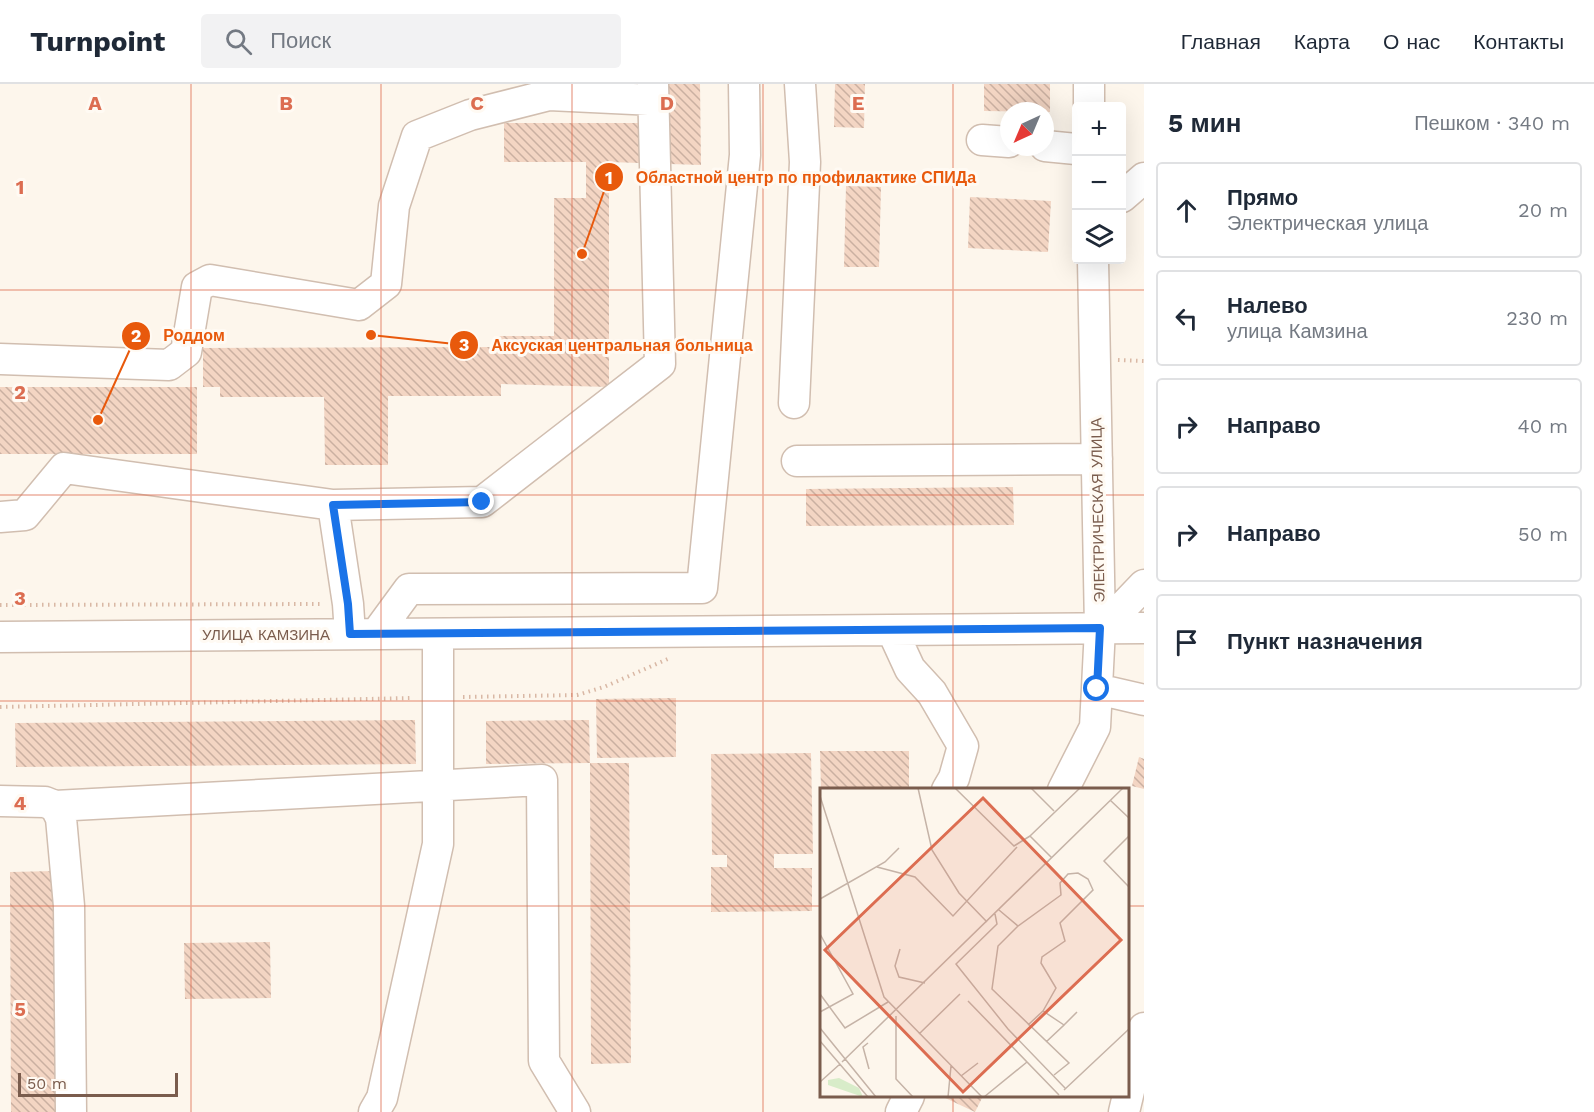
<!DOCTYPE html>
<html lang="ru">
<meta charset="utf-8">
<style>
body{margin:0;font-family:"Work Sans",sans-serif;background:#f2f2f3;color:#1f2937}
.controls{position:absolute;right:18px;top:18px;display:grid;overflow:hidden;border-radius:6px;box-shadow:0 6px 24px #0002}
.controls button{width:54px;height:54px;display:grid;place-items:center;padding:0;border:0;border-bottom:2px solid #e0e1e3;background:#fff;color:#1f2937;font:30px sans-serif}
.compass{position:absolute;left:1000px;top:18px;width:54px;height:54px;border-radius:50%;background:#fff;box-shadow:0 6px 24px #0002;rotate:224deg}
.scale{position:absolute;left:18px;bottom:15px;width:160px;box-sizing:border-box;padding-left:6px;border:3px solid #7a5c4d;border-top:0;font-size:16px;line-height:21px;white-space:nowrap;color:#7a5c4d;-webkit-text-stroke:4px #fffaf3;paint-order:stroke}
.stop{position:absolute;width:18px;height:18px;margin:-14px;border:4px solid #1a73e8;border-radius:50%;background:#fff}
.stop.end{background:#1a73e8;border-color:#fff;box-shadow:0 2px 6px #0008}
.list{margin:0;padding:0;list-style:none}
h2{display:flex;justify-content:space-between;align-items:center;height:78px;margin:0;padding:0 24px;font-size:26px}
h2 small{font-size:20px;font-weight:400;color:#747a83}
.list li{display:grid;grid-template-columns:39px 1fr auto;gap:18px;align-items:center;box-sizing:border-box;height:96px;margin:0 12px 12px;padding:0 12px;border:2px solid #e0e1e3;border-radius:6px}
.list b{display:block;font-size:22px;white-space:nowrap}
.list p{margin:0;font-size:20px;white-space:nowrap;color:#747a83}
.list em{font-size:20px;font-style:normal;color:#747a83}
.icon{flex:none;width:33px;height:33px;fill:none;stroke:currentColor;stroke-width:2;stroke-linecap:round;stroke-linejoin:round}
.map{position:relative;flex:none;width:1144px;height:1028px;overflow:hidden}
header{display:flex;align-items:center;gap:36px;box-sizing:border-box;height:84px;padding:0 30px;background:#fff;border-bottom:2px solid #e0e1e3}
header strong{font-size:28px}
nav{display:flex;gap:33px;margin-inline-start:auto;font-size:21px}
.search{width:420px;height:54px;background:#f2f2f3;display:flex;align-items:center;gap:15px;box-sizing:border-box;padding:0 21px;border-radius:6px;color:#747a83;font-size:22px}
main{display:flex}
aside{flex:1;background:#fff}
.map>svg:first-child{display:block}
</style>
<header>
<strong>Turnpoint</strong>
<div class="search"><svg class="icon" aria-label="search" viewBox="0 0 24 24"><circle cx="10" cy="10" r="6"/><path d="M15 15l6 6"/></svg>Поиск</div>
<nav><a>Главная</a><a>Карта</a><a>О нас</a><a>Контакты</a></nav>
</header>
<main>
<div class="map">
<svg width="1144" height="1028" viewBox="0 0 1144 1028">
<defs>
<pattern id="building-back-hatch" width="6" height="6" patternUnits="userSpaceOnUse" patternTransform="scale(1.5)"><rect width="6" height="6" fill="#f3d5c3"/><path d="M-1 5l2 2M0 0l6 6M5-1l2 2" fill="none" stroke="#cab0a1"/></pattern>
</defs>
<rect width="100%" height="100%" fill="#fdf6ec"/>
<path fill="url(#building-back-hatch)" d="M659 0H700L701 81 609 78V303L501 300V312H388V381H325L324 313H220V303H203V264L498 263V252H554V114H586V78H504V39H648Z
M835 0H865L864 44 834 43Z
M984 0H1050V28L984 27Z
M846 102 881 103 879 183H844Z
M970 113 1051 117 1048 168 968 164Z
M0 303H197V370H0Z
M1013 403 1014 441 806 442V405Z
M676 614V673L597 674 596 615Z
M415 636 416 680 16 683 15 639Z
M589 636 590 679 486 680V637Z
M820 667H909V706H821Z
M811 669 813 770H774V784H812V827L711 828V783H727V771H712L711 670Z
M1139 673 1144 675V705L1132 702Z
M590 679H629L631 979 591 980Z
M54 787 55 1028H11L10 788Z
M270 858 271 914 185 915 184 859Z
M941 1012H983L975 1028Z"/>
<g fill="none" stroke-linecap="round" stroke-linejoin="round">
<defs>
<path id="minor" d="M547 0 549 11 654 16
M1089 0V22
M982 56 1009 58
M1045 62 1076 65
M1122 113 1144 94
M0 275 169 281 186 268 197 203 210 196 359 221 386 200 394 122 417 52 470 31 549 11
M794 319 805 78 800 0
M797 377 1097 375
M333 421 482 418 660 280 653 0
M0 433 25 431 64 384 333 421 348 520 350 550
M1120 526 1144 501
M892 546 910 585 932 609 963 662 954 694 947 706
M376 550 409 505 702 504 745 71 744 0
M0 553 1144 544
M1097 605 1144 616
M1063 706 1095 643 1100 544 1093 176
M0 717 45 718 55 722 61 734 69 822 71 1028
M55 722 542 696 544 977 575 1028
M374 1028 382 1014 438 760V550
M901 1028 909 1012
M1124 1028 1144 944"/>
</defs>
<use href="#minor" stroke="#d1beb0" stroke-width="33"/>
<path stroke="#d9b8a5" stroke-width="4" stroke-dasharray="1.5 4.5" stroke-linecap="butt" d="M1118 276 1144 277
M0 521 323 520
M463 613 577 611 604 603 670 574
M0 623 413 614"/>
<use href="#minor" stroke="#fff" stroke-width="30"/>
</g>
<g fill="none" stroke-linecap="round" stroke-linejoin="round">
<path stroke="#1a73e8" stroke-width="8" d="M482 418 333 421 348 520 350 550 1100 544 1097 605"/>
</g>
<path fill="none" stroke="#dc6d51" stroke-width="1.5" stroke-opacity="0.55" d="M191 0V1028M381 0V1028M572 0V1028M763 0V1028M953 0V706M0 206H1144M0 411H1144M0 617H1144M0 822H822M1128 822H1144M953 1012V1028"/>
<g text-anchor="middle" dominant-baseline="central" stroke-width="6" stroke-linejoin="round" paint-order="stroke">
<g font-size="15" fill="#7a5c4d" stroke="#fffaf3">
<text transform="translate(1098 426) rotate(-91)">ЭЛЕКТРИЧЕСКАЯ УЛИЦА</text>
<text x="266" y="551">УЛИЦА КАМЗИНА</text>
</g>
</g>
<g transform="translate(820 704)">
<rect width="309" height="309" fill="#fdf6ec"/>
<path d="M19 290 39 300 43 309 8 297V292Z" fill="#d8ecc9"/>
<path fill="none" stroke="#c5b3a7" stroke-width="1.5" d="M98 0 112 62 139 105 167 134M135 0 194 58 210 48M211 0 234 23M0 8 64 209 162 309M290 12 309 30M309 48 284 73 309 99M232 70 210 48 260 0M57 79 95 89 133 128 197 59M0 111 65 74 79 60M179 122 198 138 241 107 240 95 248 86 258 85 268 91 273 102 240 135 245 153 222 169 221 175 236 200 223 223M175 126 177 136 136 176 188 241 245 300M198 138 178 158 172 201 249 275 234 287M0 146 33 206 0 224M80 161 75 178 79 189 105 195M0 206 25 240 68 214M148 213 239 307M76 228V291L93 309M208 237 223 223 244 237 226 254M244 237 257 224M0 240 56 309M99 246 140 206M0 253 48 309M48 255 43 259 49 281M22 274 303 0M141 288 158 275M0 294 20 276M244 302 309 241M128 309 131 278M164 309 207 274"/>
<path fill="#dc6d51" fill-opacity="0.15" stroke="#dc6d51" stroke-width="3" d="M163 10 301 152 143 304 5 162Z"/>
<rect width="309" height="309" fill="none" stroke="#7a5c4d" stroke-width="3"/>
</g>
<g font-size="20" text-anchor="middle" font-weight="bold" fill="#dc6d51" stroke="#fffaf3" stroke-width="6" stroke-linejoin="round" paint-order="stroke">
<text x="95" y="26">A</text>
<text x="286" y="26">B</text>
<text x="477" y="26">C</text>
<text x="667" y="26">D</text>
<text x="858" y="26">E</text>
<text x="20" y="110">1</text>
<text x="20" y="315">2</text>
<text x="20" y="521">3</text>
<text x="20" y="726">4</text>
<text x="20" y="932">5</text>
</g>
<path fill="none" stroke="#e8590c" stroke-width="2" d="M582 170L609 93M98 336L136 252M371 251L464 261"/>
<g fill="#e8590c" stroke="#fffaf3" stroke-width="2">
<circle cx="582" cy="170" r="6"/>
<circle cx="98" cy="336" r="6"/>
<circle cx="371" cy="251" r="6"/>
<circle cx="609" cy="93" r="15"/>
<circle cx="136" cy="252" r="15"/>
<circle cx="464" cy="261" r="15"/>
</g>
<g font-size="18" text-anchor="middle" font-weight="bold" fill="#fff">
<text x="609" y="100">1</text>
<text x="136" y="258">2</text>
<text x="464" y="267">3</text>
</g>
<g font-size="16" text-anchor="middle" font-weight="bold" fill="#e8590c" stroke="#fffaf3" stroke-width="6" stroke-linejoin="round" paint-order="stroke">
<text x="806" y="99">Областной центр по профилактике СПИДа</text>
<text x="194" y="257">Роддом</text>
<text x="622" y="267">Аксуская центральная больница</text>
</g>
</svg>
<div class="controls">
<button>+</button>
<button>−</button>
<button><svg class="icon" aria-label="layers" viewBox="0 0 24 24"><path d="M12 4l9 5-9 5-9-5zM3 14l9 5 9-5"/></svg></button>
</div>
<svg class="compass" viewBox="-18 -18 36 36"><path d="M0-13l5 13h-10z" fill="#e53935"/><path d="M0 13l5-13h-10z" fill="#747a83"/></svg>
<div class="scale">50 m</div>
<div class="stop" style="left:1097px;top:605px"></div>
<div class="stop end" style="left:482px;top:418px"></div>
</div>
<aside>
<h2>5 мин<small>Пешком · 340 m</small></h2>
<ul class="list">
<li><svg class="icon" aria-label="ahead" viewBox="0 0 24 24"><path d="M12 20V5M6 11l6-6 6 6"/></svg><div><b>Прямо</b><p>Электрическая улица</p></div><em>20 m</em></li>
<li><svg class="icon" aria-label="left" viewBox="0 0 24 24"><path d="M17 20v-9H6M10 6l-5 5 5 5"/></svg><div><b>Налево</b><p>улица Камзина</p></div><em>230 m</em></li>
<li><svg class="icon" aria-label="right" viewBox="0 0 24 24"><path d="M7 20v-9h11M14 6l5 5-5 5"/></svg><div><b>Направо</b></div><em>40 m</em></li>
<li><svg class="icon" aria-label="right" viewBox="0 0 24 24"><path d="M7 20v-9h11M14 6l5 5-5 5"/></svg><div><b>Направо</b></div><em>50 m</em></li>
<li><svg class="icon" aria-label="arrive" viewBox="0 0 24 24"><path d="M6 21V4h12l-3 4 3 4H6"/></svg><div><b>Пункт назначения</b></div></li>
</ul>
</aside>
</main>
